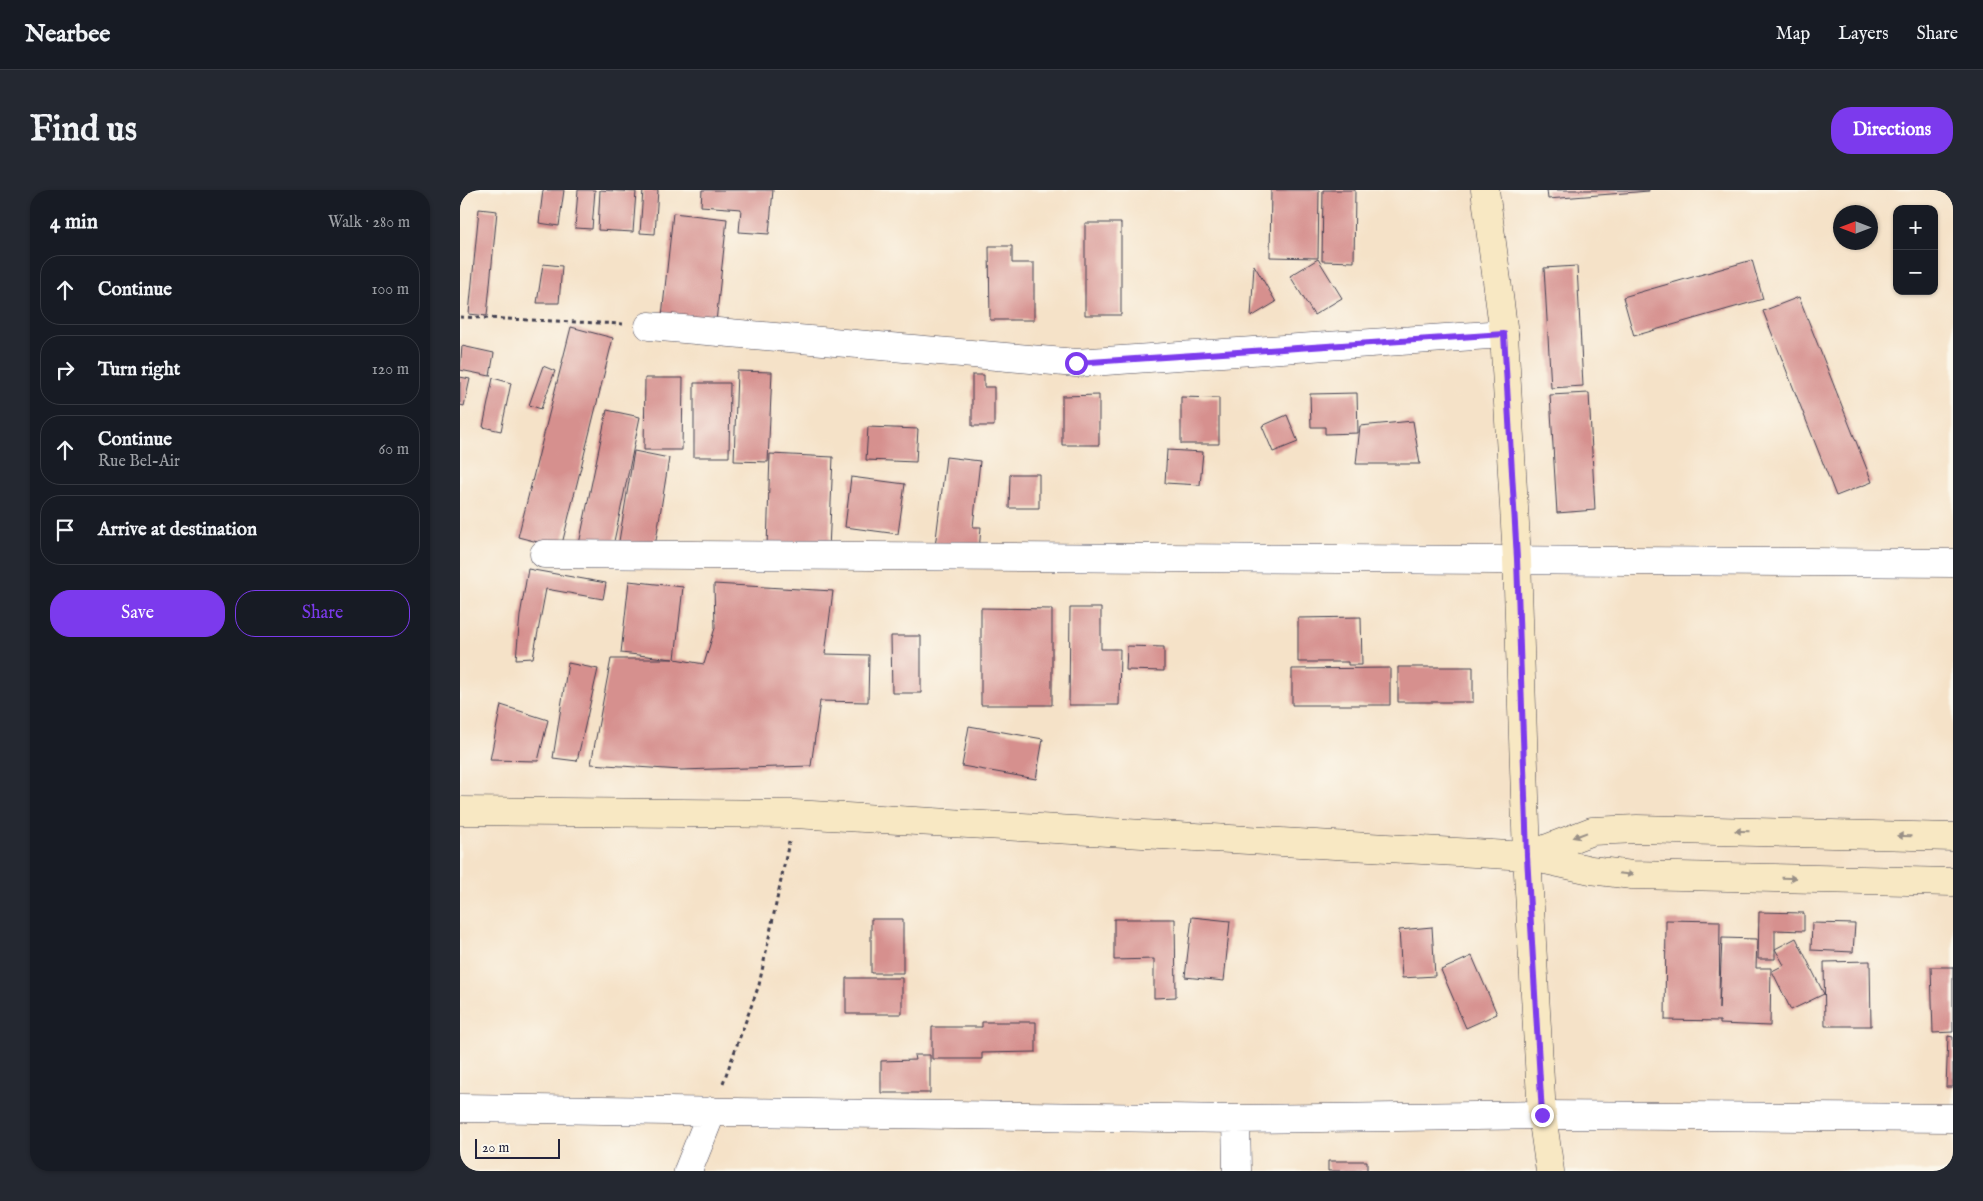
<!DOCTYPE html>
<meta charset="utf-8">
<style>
body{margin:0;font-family:"IM FELL English",serif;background:#242831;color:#f1f3f6}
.controls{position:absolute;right:15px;top:15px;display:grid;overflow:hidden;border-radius:10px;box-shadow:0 1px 4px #0004}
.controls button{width:45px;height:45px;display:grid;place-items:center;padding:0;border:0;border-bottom:1px solid #363941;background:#171b24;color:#f1f3f6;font:25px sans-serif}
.compass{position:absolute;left:1373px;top:15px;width:45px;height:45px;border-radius:50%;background:#171b24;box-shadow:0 1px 4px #0004;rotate:270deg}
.scale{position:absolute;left:15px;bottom:12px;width:85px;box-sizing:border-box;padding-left:5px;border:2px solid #22223b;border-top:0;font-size:14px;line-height:18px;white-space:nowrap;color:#22223b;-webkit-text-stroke:4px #fbf7ec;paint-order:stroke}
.stop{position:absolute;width:15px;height:15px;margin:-11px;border:4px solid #7c3aed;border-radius:50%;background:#fff}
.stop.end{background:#7c3aed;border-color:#fff;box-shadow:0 1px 5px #0008}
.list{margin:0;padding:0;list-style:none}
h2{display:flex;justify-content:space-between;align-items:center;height:65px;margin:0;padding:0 20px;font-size:21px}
h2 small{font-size:16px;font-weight:400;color:#9ea1a6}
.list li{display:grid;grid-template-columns:32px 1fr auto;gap:15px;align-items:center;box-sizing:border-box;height:70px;margin:0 10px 10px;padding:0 10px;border:1px solid #363941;border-radius:20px}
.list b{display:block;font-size:19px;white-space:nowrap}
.list p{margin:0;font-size:16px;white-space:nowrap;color:#9ea1a6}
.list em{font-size:16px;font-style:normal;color:#9ea1a6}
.actions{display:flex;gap:10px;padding:15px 20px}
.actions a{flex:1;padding:11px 0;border:1px solid #7c3aed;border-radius:20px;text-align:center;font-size:18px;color:#7c3aed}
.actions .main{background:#7c3aed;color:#fff}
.icon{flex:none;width:28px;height:28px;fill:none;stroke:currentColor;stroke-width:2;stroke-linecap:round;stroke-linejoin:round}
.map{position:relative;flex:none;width:1493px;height:981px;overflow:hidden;border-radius:20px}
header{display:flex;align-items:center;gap:30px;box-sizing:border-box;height:70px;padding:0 25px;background:#171b24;border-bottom:1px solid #363941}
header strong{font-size:24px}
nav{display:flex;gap:28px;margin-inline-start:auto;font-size:18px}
.intro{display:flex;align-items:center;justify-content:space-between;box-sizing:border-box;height:120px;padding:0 30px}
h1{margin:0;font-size:35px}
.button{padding:12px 22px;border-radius:20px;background:#7c3aed;color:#fff;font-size:18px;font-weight:700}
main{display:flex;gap:30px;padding:0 30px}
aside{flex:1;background:#171b24;border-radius:20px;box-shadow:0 1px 4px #0004}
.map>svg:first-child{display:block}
</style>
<header>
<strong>Nearbee</strong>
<nav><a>Map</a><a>Layers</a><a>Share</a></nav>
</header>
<div class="intro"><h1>Find us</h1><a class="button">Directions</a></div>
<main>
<aside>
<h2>4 min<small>Walk · 280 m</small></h2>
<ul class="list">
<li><svg class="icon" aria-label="ahead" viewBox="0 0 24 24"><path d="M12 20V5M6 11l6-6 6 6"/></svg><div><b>Continue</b></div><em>100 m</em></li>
<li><svg class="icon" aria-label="right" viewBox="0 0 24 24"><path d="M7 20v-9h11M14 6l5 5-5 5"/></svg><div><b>Turn right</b></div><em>120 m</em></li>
<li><svg class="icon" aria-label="ahead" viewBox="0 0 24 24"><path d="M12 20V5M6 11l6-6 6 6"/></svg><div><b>Continue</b><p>Rue Bel-Air</p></div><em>60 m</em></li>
<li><svg class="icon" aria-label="arrive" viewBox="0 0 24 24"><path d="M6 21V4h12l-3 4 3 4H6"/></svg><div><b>Arrive at destination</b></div></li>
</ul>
<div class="actions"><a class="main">Save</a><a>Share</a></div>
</aside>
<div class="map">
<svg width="1493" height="981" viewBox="0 0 1493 981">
<rect width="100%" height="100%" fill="#fbf7ec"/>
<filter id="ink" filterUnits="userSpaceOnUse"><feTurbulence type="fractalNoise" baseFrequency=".02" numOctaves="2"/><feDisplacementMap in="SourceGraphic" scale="10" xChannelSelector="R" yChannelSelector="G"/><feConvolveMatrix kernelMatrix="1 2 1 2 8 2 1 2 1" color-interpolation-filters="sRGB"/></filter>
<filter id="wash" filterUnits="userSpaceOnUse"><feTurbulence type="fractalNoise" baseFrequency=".0096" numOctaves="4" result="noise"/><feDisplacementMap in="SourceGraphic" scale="20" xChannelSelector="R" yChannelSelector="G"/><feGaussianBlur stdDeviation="1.12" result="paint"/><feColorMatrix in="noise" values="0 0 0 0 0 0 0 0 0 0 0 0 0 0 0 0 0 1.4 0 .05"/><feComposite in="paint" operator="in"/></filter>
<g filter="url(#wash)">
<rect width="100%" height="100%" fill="#f5e2c8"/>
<g id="blocks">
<path fill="#d6908e" d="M83 0H104L99 36 79 33Z
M118 0H135L132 39 115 38Z
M140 0 176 2 173 42 138 40Z
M183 0H198L195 44 180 43Z
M242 0H313L309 44 279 42 281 19 241 16Z
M811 0H859L858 68 810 67Z
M863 0H895L894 72 862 71Z
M1087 0H1189V1L1088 9Z
M19 19 37 21 27 126 9 124Z
M213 23 267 29 256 132 202 126Z
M625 33H661V125H625Z
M529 56H552V73H574V130H530Z
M858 69 882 108 854 125 830 86Z
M1292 70 1303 109 1174 146 1163 107Z
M83 74 102 76 99 113H77Z
M794 75 816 112 791 127Z
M1117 76 1123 196 1091 198 1084 78Z
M1339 107 1412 292 1376 306 1303 121Z
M111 137 153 148 101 358 58 347Z
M2 156 34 163 30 186 0 180Z
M83 176 95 181 81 219 69 215Z
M277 181 312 182 308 272 274 271Z
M512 185H524V197H534V236H512Z
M0 187 10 189 4 216 0 215Z
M33 188 51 193 41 241 23 237Z
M185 188H223L222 260H184Z
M234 193H270L269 267H234Z
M897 203 898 243 865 244V237H851L850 204Z
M1129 203 1135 320 1097 323 1090 205Z
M639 205V255H602V206Z
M721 207 759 208V254H721Z
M147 220 180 227 152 361 119 354Z
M827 225 838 252 813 262 802 236Z
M953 231 960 274H896L900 236Z
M408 237 458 239 456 272 406 270Z
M707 260 743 262 740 295 705 293Z
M174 261 209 268 194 363 158 357Z
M310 264 373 267 369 360 307 357Z
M486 267 520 271 513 337H521L519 362 475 357Z
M550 284H579V318H549Z
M391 287 445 294 438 344 385 337Z
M68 379 146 393 143 409 86 399 73 468 56 469 60 426Z
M169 391 223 397 215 469 244 474 255 438 254 394 373 401 365 464 409 465 408 512 360 511 351 576 221 580 131 574 151 469H213L161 463Z
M521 418 592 419V515H521Z
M610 418H641V459H660L659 515H609Z
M901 427 902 475H888V472H838V428Z
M431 446H461V503H432Z
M667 456 704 457V481L666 480Z
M108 473 138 479 117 571 93 568Z
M938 477H1013V512H938Z
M930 478V515H832V479Z
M41 515 88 530 78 571 30 570Z
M509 536 583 549 576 589 502 576Z
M1299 722 1344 723V741L1315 740V769H1298Z
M732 727 770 731 764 791 725 787Z
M411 729H443V783H411Z
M654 729H715L716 807 694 808V769L654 770Z
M1206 730 1260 731 1259 819 1262 748 1297 749 1296 778H1311L1310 836 1260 834V831L1205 830Z
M1352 733 1395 734 1393 762 1351 760Z
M972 737 975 786 942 788 939 740Z
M1336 748 1364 804 1331 820 1312 781 1324 775 1315 759Z
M1012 766 1037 824 1006 838 981 780Z
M1410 771 1411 836H1365L1364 772Z
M1471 777H1493V842L1473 843Z
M386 788H442V824H386Z
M522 832H576V862L522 863V869H472V837H522Z
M1488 846 1493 847V897H1486Z
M454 865H470V903H421V871L455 870Z
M868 971H907V981H868Z"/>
</g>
</g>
<g filter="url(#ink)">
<use href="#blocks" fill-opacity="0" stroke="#423f50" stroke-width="1"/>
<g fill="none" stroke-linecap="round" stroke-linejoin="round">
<defs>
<path id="street" d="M189 136 616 173 1044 144
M84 364 1493 373
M0 918 776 929 1082 925 1493 928
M776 929 777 981
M228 981 252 921"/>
<path id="secondary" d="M1025 0 1044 144 1057 369 1067 666 1082 925 1090 981
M0 621 334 624 1067 666 1131 680 1172 685 1493 692
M1067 666 1132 641 1177 639 1493 647"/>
</defs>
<use href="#street" stroke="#423f50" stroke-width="29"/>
<use href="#secondary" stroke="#423f50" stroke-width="29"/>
<path stroke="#423f50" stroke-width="3" stroke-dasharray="4 4" stroke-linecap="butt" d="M0 127 163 134
M263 893 299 795 329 652"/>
<use href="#street" stroke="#fff" stroke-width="28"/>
<use href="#secondary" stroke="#f8e8c3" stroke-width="28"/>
</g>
<defs><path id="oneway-solid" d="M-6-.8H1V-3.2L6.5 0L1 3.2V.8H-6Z" transform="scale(1.25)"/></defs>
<g fill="#988f86">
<use href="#oneway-solid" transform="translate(1282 641) rotate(-179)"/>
<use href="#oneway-solid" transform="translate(1120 645) rotate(159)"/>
<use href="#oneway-solid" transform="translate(1444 646) rotate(-179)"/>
<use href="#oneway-solid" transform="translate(1166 684) rotate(6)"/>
<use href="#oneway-solid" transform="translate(1329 688) rotate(1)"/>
</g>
</g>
<g fill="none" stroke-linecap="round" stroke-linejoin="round" filter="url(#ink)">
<path stroke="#7c3aed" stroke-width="6" d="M616 173 1044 144 1057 369 1067 666 1082 925"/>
</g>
</svg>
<div class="controls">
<button>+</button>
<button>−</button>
</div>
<svg class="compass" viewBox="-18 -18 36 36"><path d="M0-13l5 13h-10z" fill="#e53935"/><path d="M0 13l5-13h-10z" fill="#9ea1a6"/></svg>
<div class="scale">20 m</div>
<div class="stop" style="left:616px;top:173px"></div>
<div class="stop end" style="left:1082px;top:925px"></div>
</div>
</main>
